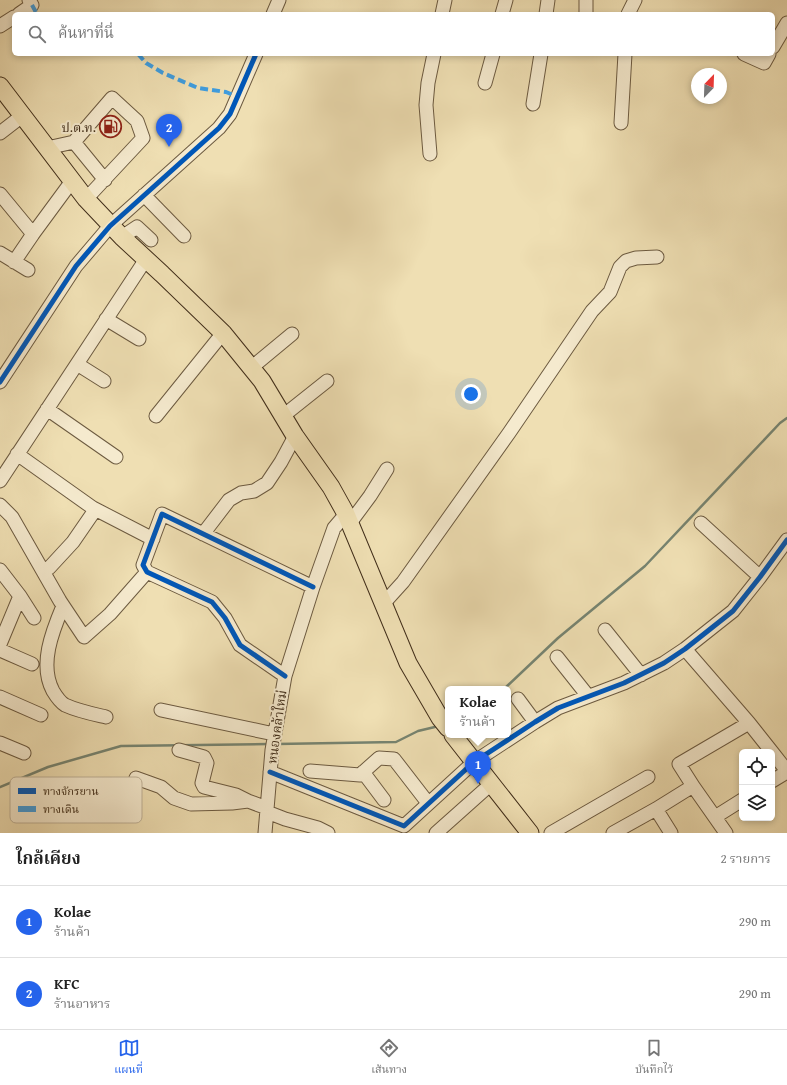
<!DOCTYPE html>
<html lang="th">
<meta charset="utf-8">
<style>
body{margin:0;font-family:"Gentium Book Plus","Noto Serif Thai",serif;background:#f6f6f6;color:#222}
.controls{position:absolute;right:12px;bottom:12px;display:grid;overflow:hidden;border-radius:6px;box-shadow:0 2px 6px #0003}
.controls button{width:36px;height:36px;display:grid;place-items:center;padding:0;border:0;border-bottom:1px solid #e0e0e0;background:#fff;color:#222;font:20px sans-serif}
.compass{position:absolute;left:691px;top:68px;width:36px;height:36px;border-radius:50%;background:#fff;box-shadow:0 2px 6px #0003;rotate:23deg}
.you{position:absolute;left:471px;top:394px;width:14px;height:14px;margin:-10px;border:3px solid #fff;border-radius:50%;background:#1a73e8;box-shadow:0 0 0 6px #1a73e833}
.badge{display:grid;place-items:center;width:26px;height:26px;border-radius:50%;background:#2563eb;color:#fff;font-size:13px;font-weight:700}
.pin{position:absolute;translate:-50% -33px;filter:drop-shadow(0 1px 2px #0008)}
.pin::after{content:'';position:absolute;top:21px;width:14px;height:12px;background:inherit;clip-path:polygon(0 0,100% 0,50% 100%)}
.popup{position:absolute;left:445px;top:686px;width:66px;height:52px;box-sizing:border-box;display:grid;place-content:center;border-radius:6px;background:#fff;filter:drop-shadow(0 1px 3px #0005);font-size:13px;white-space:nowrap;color:#767676}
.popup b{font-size:15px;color:#222}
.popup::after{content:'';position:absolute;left:50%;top:100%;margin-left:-8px;border:8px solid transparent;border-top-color:#fff}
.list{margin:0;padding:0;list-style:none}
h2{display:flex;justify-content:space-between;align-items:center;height:52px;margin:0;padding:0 16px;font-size:17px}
h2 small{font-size:13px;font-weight:400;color:#767676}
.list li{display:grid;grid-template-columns:26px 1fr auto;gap:12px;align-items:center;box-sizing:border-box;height:72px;padding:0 16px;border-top:1px solid #e0e0e0}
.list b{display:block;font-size:15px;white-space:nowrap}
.list p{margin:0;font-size:13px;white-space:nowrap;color:#767676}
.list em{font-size:13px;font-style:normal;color:#767676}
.icon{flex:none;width:22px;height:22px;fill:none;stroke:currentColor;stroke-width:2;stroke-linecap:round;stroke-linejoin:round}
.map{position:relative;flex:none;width:787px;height:833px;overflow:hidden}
.search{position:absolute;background:#fff;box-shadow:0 2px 6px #0003;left:12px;right:12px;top:12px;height:44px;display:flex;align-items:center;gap:10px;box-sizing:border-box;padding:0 14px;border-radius:6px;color:#767676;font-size:15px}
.sheet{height:196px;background:#fff}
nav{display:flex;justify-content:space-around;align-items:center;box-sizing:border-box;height:56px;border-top:1px solid #e0e0e0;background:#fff;font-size:11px;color:#767676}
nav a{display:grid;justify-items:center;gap:2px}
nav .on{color:#2563eb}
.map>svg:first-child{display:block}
</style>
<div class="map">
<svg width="787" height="833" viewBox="0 0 787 833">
<rect width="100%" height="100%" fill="#efdfb3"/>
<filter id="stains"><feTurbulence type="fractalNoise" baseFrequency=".005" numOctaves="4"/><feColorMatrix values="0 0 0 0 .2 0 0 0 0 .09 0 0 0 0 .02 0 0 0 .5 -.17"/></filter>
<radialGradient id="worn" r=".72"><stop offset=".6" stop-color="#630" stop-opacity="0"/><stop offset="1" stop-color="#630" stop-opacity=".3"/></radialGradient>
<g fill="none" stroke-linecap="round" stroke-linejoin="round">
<path stroke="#768471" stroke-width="2.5" d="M504 689 558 638 645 566 780 423 787 418
M277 744 396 742 418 731 439 726
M0 787 48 767 121 746 268 744"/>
<defs>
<path id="minor" d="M19 14 32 5 29 0
M273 14 279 0
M442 14 445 0
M502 14 506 0
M546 14 548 0
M586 14V0
M628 14 635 0
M0 26 14 17
M773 47 787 23
M744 54 764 63 769 54
M485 83 493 54
M533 104 541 54
M621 123 625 54
M0 133 22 116
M74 142 105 180
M47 148 74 142 112 98 137 121 143 138 86 199
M430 154 426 105 428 83 434 54
M0 194 33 234
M144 195 184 236
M122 237 137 227 151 240
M0 253 28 270
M14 262 33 234 72 181
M106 319 139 339
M77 364 104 381
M251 368 292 334
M0 382 76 266 110 226 219 128 230 114 256 54
M47 409 116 457
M156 416 223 333
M283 416 327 381
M17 454 93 508 153 539
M0 481 146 259
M0 505 12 517 60 601 84 637 110 614 147 572
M350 523 370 496 387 469
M701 523 760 577
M203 534 229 500 241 493 254 491 267 483 281 462 295 436
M49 568 73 542 95 510
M0 570 20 596 34 618
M384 603 403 582 509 433 592 311 610 292 620 267 626 261 636 258 657 257
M63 606C52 632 39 665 53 691 56 696 60 702 65 705 78 711 93 714 106 717
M605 630 641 675
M0 644 20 596
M685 649 749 723 772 752
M0 650 32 664
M557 657 588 696
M285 676 240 645 225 618 212 602 147 572 143 565 162 514 313 587
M0 697 41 715
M518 699 535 722
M161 710 274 734
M0 743 24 753
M179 750 204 757 207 763 202 783 204 787 236 795 248 801
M772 752 787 771
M310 771 360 775 379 758 394 759 428 803
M270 772 404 826 474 762 535 722 558 708 624 683 664 663 685 649 733 611 760 577 787 540
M363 772 384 800
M136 778 161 787 174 798 191 804 232 803 248 801 267 808
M772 781 787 772
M656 809 671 833
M267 812 285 819 318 828 328 833
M715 817 742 800
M265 833 272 750 285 676 313 587 334 528 346 514
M436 833 491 784
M551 833 648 777
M613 833 656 809 693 786
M726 833 693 786 679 764 749 723"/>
<path id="major" d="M0 86 86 199 122 237 162 274 223 333 262 381 295 436 331 487 346 514 408 663 440 718 448 728
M453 735 530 833"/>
</defs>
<use href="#minor" stroke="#6c5a40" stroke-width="15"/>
<use href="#major" stroke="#412e1a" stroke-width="19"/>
<use href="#minor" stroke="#f5eace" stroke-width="13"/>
<use href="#major" stroke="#efdfb3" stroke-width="17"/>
<path stroke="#3f9ddf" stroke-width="4" stroke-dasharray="8 4" stroke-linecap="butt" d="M32 5 37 14
M138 54 146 63 163 73 198 88 226 92 238 97"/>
<defs>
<path id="cycleway" d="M0 382 76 266 110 226 219 128 230 114 256 54
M285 676 240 645 225 618 212 602 147 572 143 565 162 514 313 587
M270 772 404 826 474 762 535 722 558 708 624 683 664 663 685 649 733 611 760 577 787 540"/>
</defs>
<use href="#cycleway" stroke="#f5eace" stroke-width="8"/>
<use href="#cycleway" stroke="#0057b8" stroke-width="5"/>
</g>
<defs>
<symbol id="fuel-ring" viewBox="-11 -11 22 22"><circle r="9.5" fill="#f5eace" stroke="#8f2418" stroke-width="1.5"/><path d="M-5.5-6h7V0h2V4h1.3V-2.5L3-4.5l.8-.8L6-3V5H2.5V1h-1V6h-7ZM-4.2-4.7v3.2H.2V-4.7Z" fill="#8f2418"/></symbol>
</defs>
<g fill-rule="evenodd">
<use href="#fuel-ring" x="98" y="114" width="25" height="25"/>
</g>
<g text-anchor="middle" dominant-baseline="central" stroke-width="4" stroke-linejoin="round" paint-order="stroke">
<g font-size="13" fill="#412e1a" stroke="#f5eace" text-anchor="end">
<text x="96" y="127">ป.ต.ท.</text>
</g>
<g font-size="13" fill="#412e1a" stroke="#f5eace">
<text transform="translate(277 727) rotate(-82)">หนองคล้าใหม่</text>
</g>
</g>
<rect x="10" y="777" width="132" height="46" rx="6" fill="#f5eace" stroke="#bfb298" stroke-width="1"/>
<rect x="18" y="788" width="18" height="6" fill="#0057b8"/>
<rect x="18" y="806" width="18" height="6" fill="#3f9ddf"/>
<g font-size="11" fill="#412e1a">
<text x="43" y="795">ทางจักรยาน</text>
<text x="43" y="813">ทางเดิน</text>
</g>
<rect width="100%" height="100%" filter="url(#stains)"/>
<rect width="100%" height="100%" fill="url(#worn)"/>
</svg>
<div class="controls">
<button><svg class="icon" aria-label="locate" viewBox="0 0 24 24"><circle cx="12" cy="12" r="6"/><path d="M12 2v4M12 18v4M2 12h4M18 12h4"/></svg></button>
<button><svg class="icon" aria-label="layers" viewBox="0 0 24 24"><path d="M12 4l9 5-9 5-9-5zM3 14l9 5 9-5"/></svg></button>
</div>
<svg class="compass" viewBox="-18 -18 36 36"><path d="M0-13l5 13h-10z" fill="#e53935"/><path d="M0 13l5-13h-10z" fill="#767676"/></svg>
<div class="you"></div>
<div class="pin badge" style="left:478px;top:784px">1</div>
<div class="popup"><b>Kolae</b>ร้านค้า</div>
<div class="pin badge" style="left:169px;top:147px">2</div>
<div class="search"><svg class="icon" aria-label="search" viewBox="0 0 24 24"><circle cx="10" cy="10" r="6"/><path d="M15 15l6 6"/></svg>ค้นหาที่นี่</div>
</div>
<section class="sheet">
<h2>ใกล้เคียง<small>2 รายการ</small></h2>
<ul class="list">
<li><span class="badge">1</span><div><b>Kolae</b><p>ร้านค้า</p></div><em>290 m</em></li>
<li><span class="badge">2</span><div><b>KFC</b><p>ร้านอาหาร</p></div><em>290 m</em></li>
</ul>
</section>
<nav>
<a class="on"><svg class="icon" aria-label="map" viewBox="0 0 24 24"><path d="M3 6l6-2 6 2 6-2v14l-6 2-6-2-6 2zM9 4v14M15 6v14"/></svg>แผนที่</a>
<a><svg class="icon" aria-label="directions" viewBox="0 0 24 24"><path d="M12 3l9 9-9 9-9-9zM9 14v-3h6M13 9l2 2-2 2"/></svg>เส้นทาง</a>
<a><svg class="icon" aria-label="saved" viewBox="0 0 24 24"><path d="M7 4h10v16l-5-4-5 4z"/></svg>บันทึกไว้</a>
</nav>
